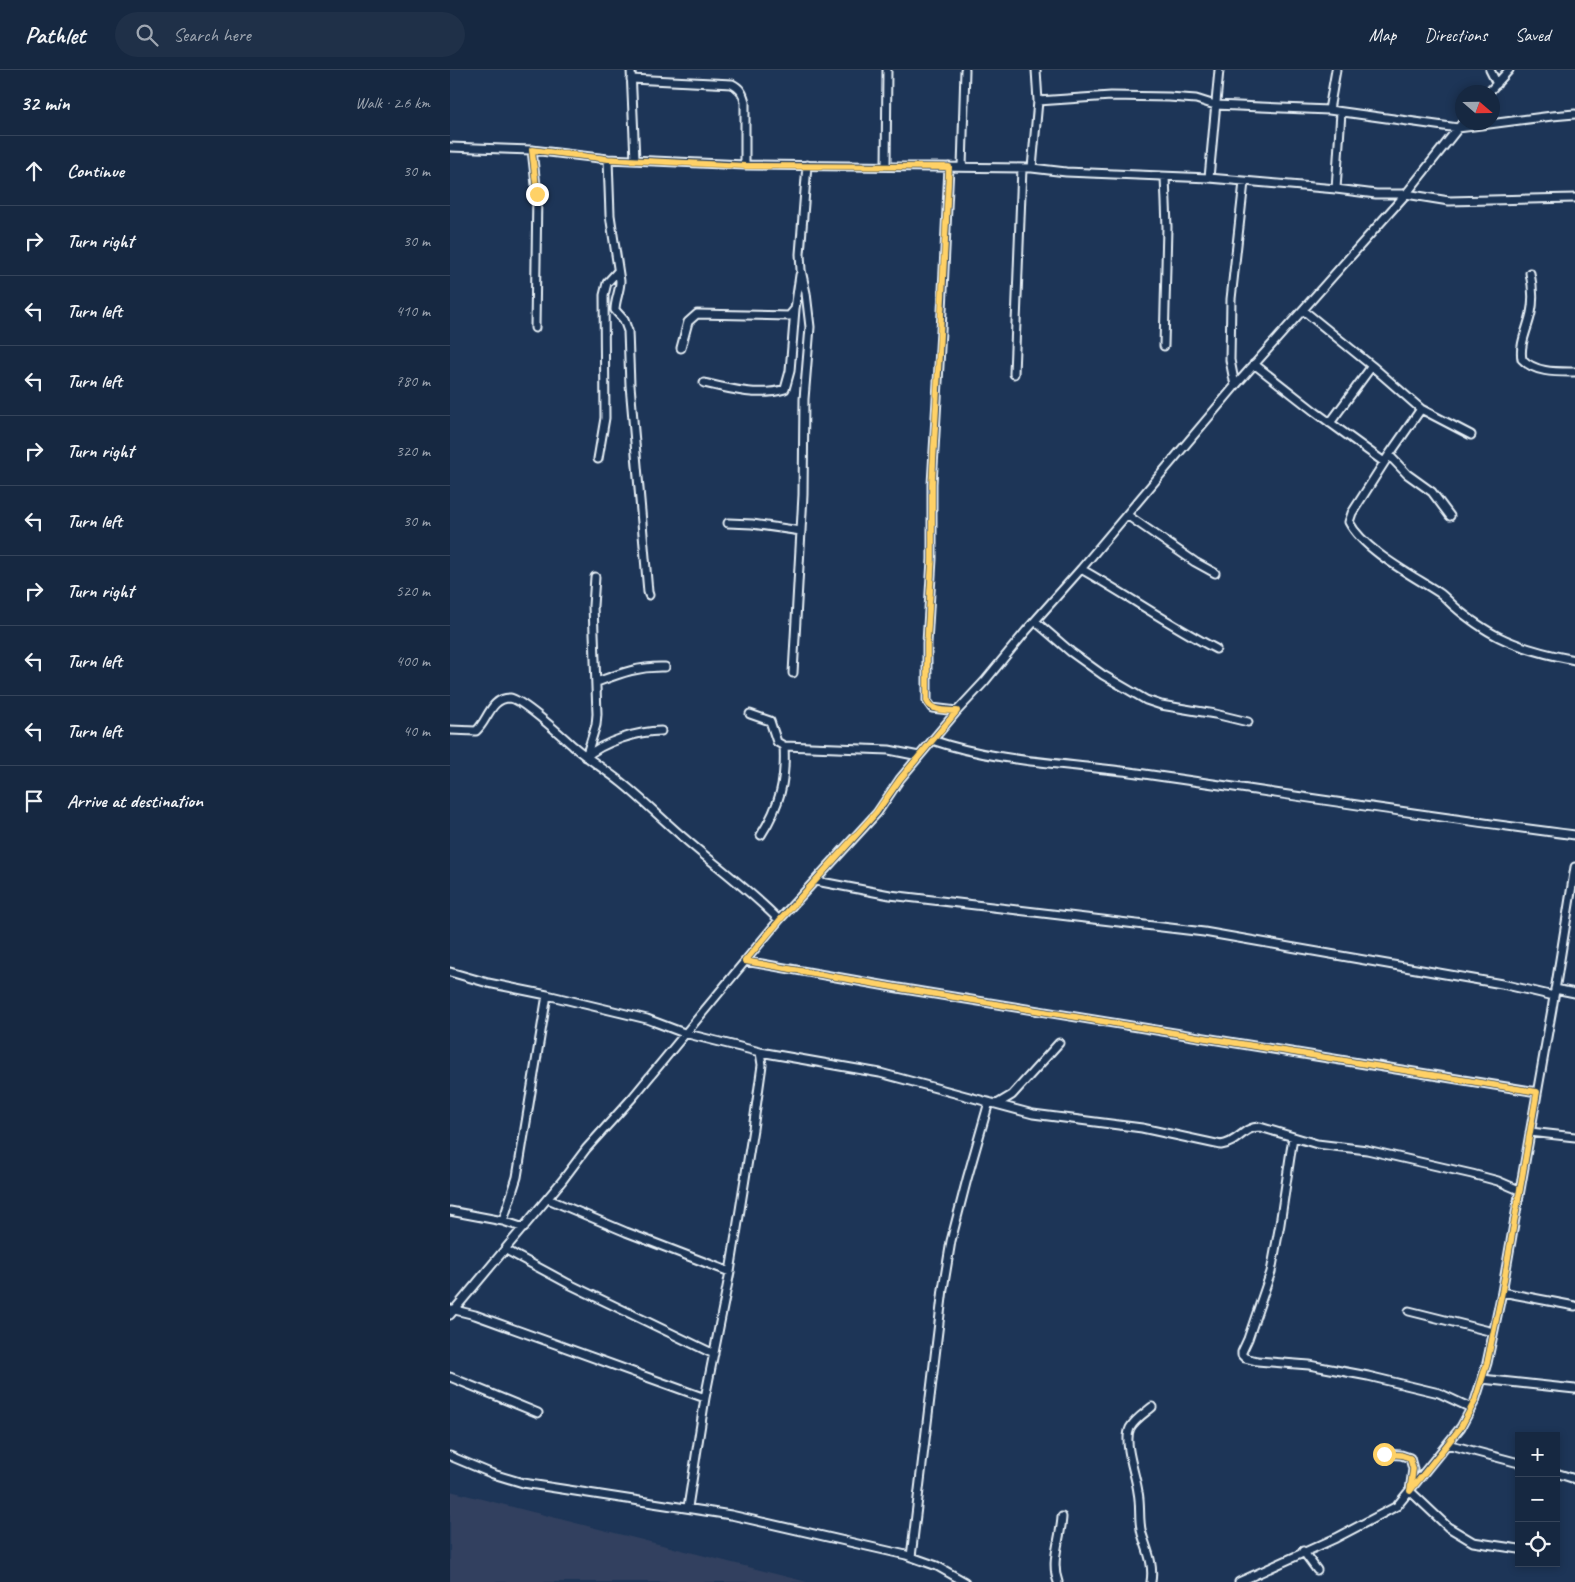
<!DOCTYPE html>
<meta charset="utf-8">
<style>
body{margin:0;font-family:Caveat,sans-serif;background:#1f3048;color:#f1f3f6}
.controls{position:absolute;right:15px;bottom:15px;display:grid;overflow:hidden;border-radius:0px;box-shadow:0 2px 8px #0003}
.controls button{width:45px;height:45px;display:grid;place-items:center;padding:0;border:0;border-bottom:1px solid #35445a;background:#162841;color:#f1f3f6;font:25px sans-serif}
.compass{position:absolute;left:1005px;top:15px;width:45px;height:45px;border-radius:50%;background:#162841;box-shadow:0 2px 8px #0003;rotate:110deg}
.stop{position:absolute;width:15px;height:15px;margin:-11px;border:4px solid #ffd166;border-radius:50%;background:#fff}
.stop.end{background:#ffd166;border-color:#fff;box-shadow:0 1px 5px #0008}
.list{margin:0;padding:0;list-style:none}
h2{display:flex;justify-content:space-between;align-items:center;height:65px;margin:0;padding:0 20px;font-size:21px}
h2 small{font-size:16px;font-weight:400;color:#9ea6b1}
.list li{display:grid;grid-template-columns:32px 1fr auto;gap:15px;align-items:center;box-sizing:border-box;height:70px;padding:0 20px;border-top:1px solid #35445a}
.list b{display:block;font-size:19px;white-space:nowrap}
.list em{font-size:16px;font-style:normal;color:#9ea6b1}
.icon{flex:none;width:28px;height:28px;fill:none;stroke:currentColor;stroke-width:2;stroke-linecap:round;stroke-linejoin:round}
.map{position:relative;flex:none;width:1125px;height:1512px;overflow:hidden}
header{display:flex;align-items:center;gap:30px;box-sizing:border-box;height:70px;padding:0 25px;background:#162841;border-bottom:1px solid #35445a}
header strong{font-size:24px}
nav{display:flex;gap:28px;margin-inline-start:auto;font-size:18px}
.search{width:350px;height:45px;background:#1f3048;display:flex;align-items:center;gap:12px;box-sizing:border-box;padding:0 18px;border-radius:28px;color:#9ea6b1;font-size:19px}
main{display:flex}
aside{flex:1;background:#162841}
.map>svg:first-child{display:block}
</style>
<header>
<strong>Pathlet</strong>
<div class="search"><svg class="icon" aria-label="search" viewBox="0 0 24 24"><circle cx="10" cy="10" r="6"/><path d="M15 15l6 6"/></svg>Search here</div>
<nav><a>Map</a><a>Directions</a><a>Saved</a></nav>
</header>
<main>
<aside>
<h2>32 min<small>Walk · 2.6 km</small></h2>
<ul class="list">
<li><svg class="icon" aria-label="ahead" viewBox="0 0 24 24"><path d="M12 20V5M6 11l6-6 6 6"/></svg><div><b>Continue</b></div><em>30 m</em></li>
<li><svg class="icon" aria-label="right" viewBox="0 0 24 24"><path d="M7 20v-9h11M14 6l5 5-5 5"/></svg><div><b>Turn right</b></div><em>30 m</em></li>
<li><svg class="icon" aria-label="left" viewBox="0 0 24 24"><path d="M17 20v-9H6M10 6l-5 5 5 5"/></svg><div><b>Turn left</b></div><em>410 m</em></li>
<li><svg class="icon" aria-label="left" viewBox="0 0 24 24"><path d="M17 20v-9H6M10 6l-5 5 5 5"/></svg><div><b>Turn left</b></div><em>780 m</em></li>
<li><svg class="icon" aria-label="right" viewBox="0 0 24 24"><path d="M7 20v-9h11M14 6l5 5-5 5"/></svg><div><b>Turn right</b></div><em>320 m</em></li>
<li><svg class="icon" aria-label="left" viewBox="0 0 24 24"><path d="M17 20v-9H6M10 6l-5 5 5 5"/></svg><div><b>Turn left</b></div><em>30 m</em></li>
<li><svg class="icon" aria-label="right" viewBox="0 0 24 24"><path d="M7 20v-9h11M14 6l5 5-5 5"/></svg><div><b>Turn right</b></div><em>520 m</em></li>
<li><svg class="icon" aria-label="left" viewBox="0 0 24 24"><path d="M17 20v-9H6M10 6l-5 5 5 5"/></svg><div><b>Turn left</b></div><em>400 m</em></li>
<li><svg class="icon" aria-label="left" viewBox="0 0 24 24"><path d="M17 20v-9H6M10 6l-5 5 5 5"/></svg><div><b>Turn left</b></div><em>40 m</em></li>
<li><svg class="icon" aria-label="arrive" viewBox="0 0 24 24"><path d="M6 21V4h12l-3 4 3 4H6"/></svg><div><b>Arrive at destination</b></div></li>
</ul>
</aside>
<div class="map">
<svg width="1125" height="1512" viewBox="0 0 1125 1512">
<rect width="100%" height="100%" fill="#1d3557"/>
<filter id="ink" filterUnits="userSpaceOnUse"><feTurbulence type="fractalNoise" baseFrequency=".02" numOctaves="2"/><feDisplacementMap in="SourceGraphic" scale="10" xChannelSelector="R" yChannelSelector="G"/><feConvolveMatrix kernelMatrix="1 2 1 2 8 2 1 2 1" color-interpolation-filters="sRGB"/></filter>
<g filter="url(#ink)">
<path fill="#32415f" d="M0 1421 357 1512H0Z"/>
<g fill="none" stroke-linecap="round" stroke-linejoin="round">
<defs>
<path id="street" d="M181 0 185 90
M586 0 588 31
M1040 0 1047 14
M181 9 282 14C290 18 293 23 295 32V95
M1039 22 1059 0
M879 40 886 0
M0 77 82 80 158 89 295 95 582 98 616 102 759 108 886 119 926 124H956L999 131 1125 128
M82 80 87 124 85 258
M158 89 160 145 170 211C170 221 165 230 165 240L174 250 178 261 180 315 198 522 199 525
M436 96 437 0
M499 97 491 261 482 414V489L477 573V631L482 638 507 641
M512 97 515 0
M582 98 588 31 661 26 719 27 746 29 765 35 879 40 1008 58 1102 46 1125 44
M759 108 769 0
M886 119 891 42
M1080 203C1083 217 1084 229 1081 243 1078 258 1069 274 1072 289 1085 303 1107 302 1125 302
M853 240 922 296 971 339 1021 365
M714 276 717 157 715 107
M231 278 238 252 247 244 339 246 345 239 350 205
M804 294 864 341 934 392
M564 304 572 98
M254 313C279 319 310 327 335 319L340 301 345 239
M785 316 780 290 781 229 794 112
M971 339 939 385 902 443 899 452C914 481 964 506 991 524 996 528 1000 533 1005 537 1016 547 1035 560 1049 567 1073 579 1099 585 1125 590
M880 353 922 296
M939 385 957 404 982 422 1000 446
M148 389 155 348 154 225 157 213 168 201
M677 445 745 492 765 503
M278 453 302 454 351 461
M631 499C677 525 720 555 766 579
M145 507 143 536 147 644 146 655 136 687C153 672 188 661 211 661
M585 551 621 582 653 605 696 630 711 635 765 644 798 652
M343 603 353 425 354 329 360 257 356 223 351 200 350 184 357 95
M147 612C171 603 189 596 215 597
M300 644 320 651 327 672 334 676 439 680 469 686
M0 660 26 661C38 651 40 628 60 628 72 629 112 666 123 676 138 689 156 700 172 713 193 730 213 750 234 768 266 796 300 820 329 850
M482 670C545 692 614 693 680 702 828 723 976 746 1125 765
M311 765C330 735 336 711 334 676
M366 811 440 825 754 862 1052 914 1104 926
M295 891 448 918 1087 1022
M0 902 38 913 97 925 197 949 234 963 310 982 312 995 303 1059 280 1202 255 1328 238 1437
M1105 919 1125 923
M310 982 430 1003 583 1044 692 1058 771 1075C790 1072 792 1057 810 1057L867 1074 917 1080 1022 1104 1048 1111 1069 1120
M547 1034 562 1025 609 973
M1080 1062 1125 1067
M843 1067 830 1154 821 1202 798 1269 792 1282V1285L795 1288 807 1291 859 1295 918 1306 989 1323 1021 1338
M98 1129 176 1162 280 1202
M0 1141 53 1151 74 1158
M53 1151 67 1107 97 925
M56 1180 119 1214 264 1284
M1052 1222 1125 1236
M1 1239 25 1245 255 1328
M959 1241 1043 1262
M0 1245 112 1111 136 1079 183 1027 329 850 427 743 450 709 507 641 535 611 576 561 631 499 785 316 956 124 1013 52
M0 1307 88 1343
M1032 1309 1125 1319
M997 1374 1069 1393
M934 1384 951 1385 960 1388 963 1399 960 1421 998 1457 1023 1472 1069 1479
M0 1386 43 1404 73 1413 281 1445 456 1485 487 1496 515 1512
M1106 1403 1125 1409
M853 1481 867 1500
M461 1487 493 1219 501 1171 517 1109 539 1032
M608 1512C600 1491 611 1468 612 1447
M701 1512C704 1494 697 1480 692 1464 688 1450 691 1436 688 1422 686 1405 673 1373 680 1358 685 1349 695 1343 702 1337
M789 1512 886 1468 947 1436 1011 1357 1025 1331 1037 1293 1052 1222 1102 939 1125 797"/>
</defs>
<use href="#street" stroke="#e8f1f8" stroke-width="11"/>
<use href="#street" stroke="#1d3557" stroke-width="7"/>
</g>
</g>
<g fill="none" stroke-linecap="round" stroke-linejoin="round" filter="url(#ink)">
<path stroke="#ffd166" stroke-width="6" d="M87 124 82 80 158 89 295 96 499 97 482 414V489L477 573V631C482 642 496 640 507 641L450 709 426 743 330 850 295 891 448 918 1087 1022 1052 1222 1037 1293 1025 1331 1011 1357 960 1421 963 1399 960 1388 951 1385 934 1384"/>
</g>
</svg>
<div class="controls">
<button>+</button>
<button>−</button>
<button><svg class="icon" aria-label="locate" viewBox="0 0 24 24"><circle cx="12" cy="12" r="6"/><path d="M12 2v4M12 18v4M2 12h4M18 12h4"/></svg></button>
</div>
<svg class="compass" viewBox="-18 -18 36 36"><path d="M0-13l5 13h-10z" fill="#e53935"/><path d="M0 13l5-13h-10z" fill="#9ea6b1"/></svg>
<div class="stop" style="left:934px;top:1384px"></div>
<div class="stop end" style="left:87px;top:124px"></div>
</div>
</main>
